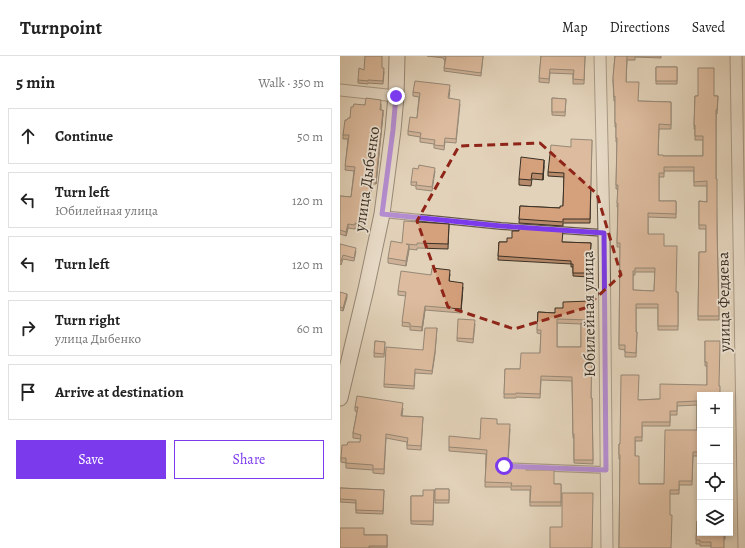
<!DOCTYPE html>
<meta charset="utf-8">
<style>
body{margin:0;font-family:Alegreya,serif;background:#f2f2f2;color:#222}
.controls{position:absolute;right:12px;bottom:12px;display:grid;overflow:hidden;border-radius:0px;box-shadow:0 2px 6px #0003}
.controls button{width:36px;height:36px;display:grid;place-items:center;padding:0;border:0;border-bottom:1px solid #e0e0e0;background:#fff;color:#222;font:20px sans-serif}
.stop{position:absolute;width:12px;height:12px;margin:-9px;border:3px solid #7c3aed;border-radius:50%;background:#fff}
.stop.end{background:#7c3aed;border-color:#fff;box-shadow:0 1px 4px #0008}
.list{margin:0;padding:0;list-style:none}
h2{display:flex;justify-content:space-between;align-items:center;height:52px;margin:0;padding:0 16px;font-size:17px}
h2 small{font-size:13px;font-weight:400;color:#767676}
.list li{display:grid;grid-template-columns:26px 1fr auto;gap:12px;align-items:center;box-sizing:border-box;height:56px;margin:0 8px 8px;padding:0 8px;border:1px solid #e0e0e0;border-radius:0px}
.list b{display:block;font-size:15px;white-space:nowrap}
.list p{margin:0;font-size:13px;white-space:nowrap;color:#767676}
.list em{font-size:13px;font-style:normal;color:#767676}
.actions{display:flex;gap:8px;padding:12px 16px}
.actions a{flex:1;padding:9px 0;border:1px solid #7c3aed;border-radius:0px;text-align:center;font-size:14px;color:#7c3aed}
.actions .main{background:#7c3aed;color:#fff}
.icon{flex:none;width:22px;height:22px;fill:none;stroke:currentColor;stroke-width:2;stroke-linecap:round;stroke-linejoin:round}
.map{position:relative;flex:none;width:405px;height:492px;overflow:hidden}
header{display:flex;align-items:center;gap:24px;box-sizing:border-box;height:56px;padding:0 20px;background:#fff;border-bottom:1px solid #e0e0e0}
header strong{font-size:19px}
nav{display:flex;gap:22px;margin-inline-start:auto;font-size:14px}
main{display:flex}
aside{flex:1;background:#fff}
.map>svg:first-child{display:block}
</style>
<header>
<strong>Turnpoint</strong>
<nav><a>Map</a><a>Directions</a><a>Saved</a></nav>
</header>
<main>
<aside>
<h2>5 min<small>Walk · 350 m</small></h2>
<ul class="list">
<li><svg class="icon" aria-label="ahead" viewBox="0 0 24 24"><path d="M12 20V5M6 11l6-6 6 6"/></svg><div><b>Continue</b></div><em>50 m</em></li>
<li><svg class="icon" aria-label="left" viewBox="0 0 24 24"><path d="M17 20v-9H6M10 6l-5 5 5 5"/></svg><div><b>Turn left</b><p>Юбилейная улица</p></div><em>120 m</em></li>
<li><svg class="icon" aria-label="left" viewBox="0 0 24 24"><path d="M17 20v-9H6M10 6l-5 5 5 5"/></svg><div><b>Turn left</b></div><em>120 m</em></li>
<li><svg class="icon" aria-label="right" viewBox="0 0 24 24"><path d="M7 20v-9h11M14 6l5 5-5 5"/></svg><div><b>Turn right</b><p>улица Дыбенко</p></div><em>60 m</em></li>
<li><svg class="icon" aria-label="arrive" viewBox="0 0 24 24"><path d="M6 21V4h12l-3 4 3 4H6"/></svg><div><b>Arrive at destination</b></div></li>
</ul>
<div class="actions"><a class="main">Save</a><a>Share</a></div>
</aside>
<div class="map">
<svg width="405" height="492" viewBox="0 0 405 492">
<rect width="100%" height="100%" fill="#e2d2b9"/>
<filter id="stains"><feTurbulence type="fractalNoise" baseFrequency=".005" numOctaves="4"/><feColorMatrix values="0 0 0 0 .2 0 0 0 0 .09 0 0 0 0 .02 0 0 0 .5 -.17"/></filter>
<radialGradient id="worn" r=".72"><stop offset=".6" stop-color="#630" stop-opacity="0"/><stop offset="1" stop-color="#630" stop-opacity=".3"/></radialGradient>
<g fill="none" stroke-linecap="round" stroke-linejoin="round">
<defs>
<path id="lane" d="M42 158 161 170 264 177
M164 410 266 414"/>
<path id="street" d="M260 0 264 177 267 492
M396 0 404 492
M0 34 56 40"/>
<path id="secondary" d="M0 342 26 233 42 158 53 74 56 40 57 0"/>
</defs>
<use href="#lane" stroke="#64584a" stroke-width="8"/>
<use href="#street" stroke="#64584a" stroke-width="13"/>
<use href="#secondary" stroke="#3a3025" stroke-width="17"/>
<use href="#lane" stroke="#ece2d2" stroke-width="5.5"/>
<use href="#street" stroke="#ece2d2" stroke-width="11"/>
<use href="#secondary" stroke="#ece2d2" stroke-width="15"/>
</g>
<path fill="#b78a6b" stroke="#3a3025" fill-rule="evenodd" d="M87 0H143L141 20 104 15 105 4H104V2Z
M201 0H245L244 28H233V18L210 17 209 27 199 26Z
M275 0H321V2L295 1V4H287L286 26 298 45 331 46V73H319L318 99 323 100H363V84H355V73H354L355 40H378L377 58H376V123L379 264H358L359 196H366V173H359V145L367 146V130H354V115H324V121H319V145H336V162L308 161V178L324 190 336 236H338V274H318V252H296V276H297L296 301H285V294L279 293 280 191H277L278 151H277L278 133H276L277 86H276V71H275V45H274L273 25ZM295 216H315L314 235 293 234V219H295Z
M316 11H337V28H316Z
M42 12 44 16 43 28 28 27V28L18 27V24L24 14Z
M110 33 109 42 120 48 116 87 105 86 104 94 94 92V88L80 86V81L68 79V75L77 62 79 41 73 40V36Z
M212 42 226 43 225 60 212 59Z
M41 48V54L43 58 36 128H32L28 159 24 174 15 172V173L8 172 6 180 0 178V140L11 141 14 115 5 114 8 83H3V79L7 64 10 62 13 51 25 49Z
M252 84 250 167H223V170L179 167 180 150 220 152 223 150 224 121 208 120V116L231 91Z
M204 110 203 124 192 123 191 130 179 129V123Z
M95 115 92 135 76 133V130L71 129V126Z
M109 168 108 193 77 192V194L69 193 66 210 48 207V202L62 187Z
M159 186H222L251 187 249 221 233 220V211H231V208L158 204Z
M0 188 16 195 14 205 3 203 1 209 0 208Z
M110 218 109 225 123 231 121 257 85 254 82 275 70 274V271L62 270 66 240 58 239V235L91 219Z
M0 236 7 241 3 255 0 254Z
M251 245 250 292 251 342H252L253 408 234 407V382H233L232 325 201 324 200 342 176 341V342H164L165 313H180L200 297 201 278 197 277 198 256 215 257 223 252ZM217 267 241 268V291H217Z
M135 268 133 287 117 285V282Z
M97 272 95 298 92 318 75 317 74 333 44 331V328L83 294Z
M35 285 45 286 44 301H34Z
M365 285 379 330 360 339V400H353L352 429H339V438H330L279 492 280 403H279V388H280L298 344 320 343 367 329V310H365ZM357 349V374L324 428H299L295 400V385H302V370H330V359H337V350Z
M15 351 63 352 62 360 83 361 81 394 67 393V386L46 382 44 418 33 417V414L6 412V407L1 406V402L7 389 20 386 21 383 13 382V377L17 356 15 355Z
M157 368 170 373 168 406H162L161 408 162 410 167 411 186 414 214 428H221V450H190V434H171V431H145L146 398 109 395V391L140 383Z
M0 432 44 434 43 458 16 457V447L0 446Z
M95 433H109V447H95Z
M94 434 93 469 71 468V440H83Z
M357 465 385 477V483L371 490H360V488H356Z
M24 479H47V492H0Z"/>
<path fill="#957057" stroke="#3a3025" d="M43 54V58L36 128V124Z
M204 104V110L203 124V118Z
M32 124 28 159 24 174V170Z
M8 168V172L6 180V176Z
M69 189V194L66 210V205Z
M7 238V241L3 255V252Z
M85 250V254L82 275V271Z"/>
<path fill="#d5a07c" stroke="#3a3025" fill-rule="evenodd" d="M25 0H42V12H44L43 25 28 24V25L18 24 19 12 24 14Z
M104 0H143L141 17 104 12 106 1Z
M201 0H245L244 24 233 23 234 14 210 13 209 23 199 22Z
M275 0H287L286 26H299L298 45 331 46V69L319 68 318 99H323V100H363V80H355V69H354L355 40H358V12H374V40H378L377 54H376V123H377V174L379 260H358L359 196H366V169H359V145L367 146V125L354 126V111H324V117H319V145H336V158L308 157V178H324V190H337L336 236H338V270H318V248H296V276H297L296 297 285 296V289H279L280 187H277L278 147H277L278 129H276L277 82H276V67H275V40L274 41 273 21ZM295 212H315L314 235 293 234V215H295Z
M316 11H337V25H316Z
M75 25 110 29 108 42 120 44 116 83 105 82 104 90 94 89 95 84 80 82 81 77 68 75 70 61 77 62 80 37 73 36Z
M26 42 41 44 40 54H43L36 124H32L28 155 24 170 15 167V169L8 168 6 176 0 174V140L11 141 15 111 5 110 9 79H3L5 64H7L8 62H10L11 51H13L14 48 25 49Z
M212 42 226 43 225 56H212Z
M231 83 252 84 250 163H223V166L179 163 180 150 220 152V150H223L224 117 208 116 211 89 231 91Z
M181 101 204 104 203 118 192 117 191 124 179 123Z
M79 109 95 112 92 131 76 129 77 126H71L73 112 78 113Z
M64 165 109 168 108 188 77 187V189L66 188 69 189 66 205 48 202 51 185 62 187Z
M179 172 223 175 222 186 251 187 249 217H233V208H231V205L158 200 159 186H167V182H172V175H179Z
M0 188 16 192 14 202 3 199 1 205H0Z
M92 212 110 214 109 225 123 227 121 253 85 250 82 271 70 270V267L62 266 66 236 58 235 61 215 91 219Z
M0 236 7 238 3 252 0 251Z
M251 245 250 264 217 263V291H241V267L251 268 250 292H252L251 342H252L253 404H234V378H233L232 321 201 320 200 338 176 337V338H164L165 313H180L181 297H200L201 274H197L198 256 215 257V252H223V246Z
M118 263 135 264 133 283 117 282Z
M85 272H97L95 295 92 315 75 313 74 330 44 328 46 291 83 294Z
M35 285 45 286 44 298 34 297Z
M365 285H380L379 330H380V339H360V396H353L352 425H339V434H330V459H332L331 492H279L280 399H279V388H280L281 319H299L298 344 320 343V328L367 329V306H365ZM357 345V374H325L324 428H299V400H295V381H302V366H330V355H337V346Z
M17 340 63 347 61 360 83 361 81 390 67 389 68 382 46 378 44 413H33V409L6 407V402H1L2 389H7L8 386H20L21 379 13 377 18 351H15Z
M141 362 157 363V368H170L168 402H162L160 405V408L162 410 167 411 186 412V414H214V428H221V446H190L191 430H171L172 427 145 426 147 394 109 391V380L140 383Z
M0 432 44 434 43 455 16 454V444L0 443Z
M95 433H109V444H95Z
M83 434H94L93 465H71V440H83Z
M222 437H253L252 492H210V471H222Z
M357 465H360V477H385V479H384V492H371V486H360V484H356Z
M0 472H24V479H47V490H29V492H0Z"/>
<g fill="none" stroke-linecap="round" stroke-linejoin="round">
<path stroke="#7c3aed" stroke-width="5" d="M56 40 53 74 42 158 161 170 264 177 266 414 164 410"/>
</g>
<path d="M0 0H405V492H0ZM200 87 257 138 281 219 245 252 174 273 108 251 77 165 119 90Z" fill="#e2d2b9" fill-opacity=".55" fill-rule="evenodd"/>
<path fill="none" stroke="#8f2418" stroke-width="3" stroke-dasharray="8 5" stroke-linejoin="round" d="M200 87 257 138 281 219 245 252 174 273 108 251 77 165 119 90Z"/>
<g text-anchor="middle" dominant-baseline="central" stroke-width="3.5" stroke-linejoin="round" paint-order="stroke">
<g font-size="16" fill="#3a3025" stroke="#ece2d2">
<text transform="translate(27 123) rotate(-82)">улица Дыбенко</text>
<text transform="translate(384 246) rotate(-91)">улица Федяева</text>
<text transform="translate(249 258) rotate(-91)">Юбилейная улица</text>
</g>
</g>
<rect width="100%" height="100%" filter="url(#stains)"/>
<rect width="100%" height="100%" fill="url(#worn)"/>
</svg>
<div class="controls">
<button>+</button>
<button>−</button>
<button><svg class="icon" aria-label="locate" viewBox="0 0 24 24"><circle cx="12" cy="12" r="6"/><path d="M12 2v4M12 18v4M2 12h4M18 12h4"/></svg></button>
<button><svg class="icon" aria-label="layers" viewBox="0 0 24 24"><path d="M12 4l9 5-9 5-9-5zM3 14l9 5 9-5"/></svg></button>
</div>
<div class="stop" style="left:164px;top:410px"></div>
<div class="stop end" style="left:56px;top:40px"></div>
</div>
</main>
